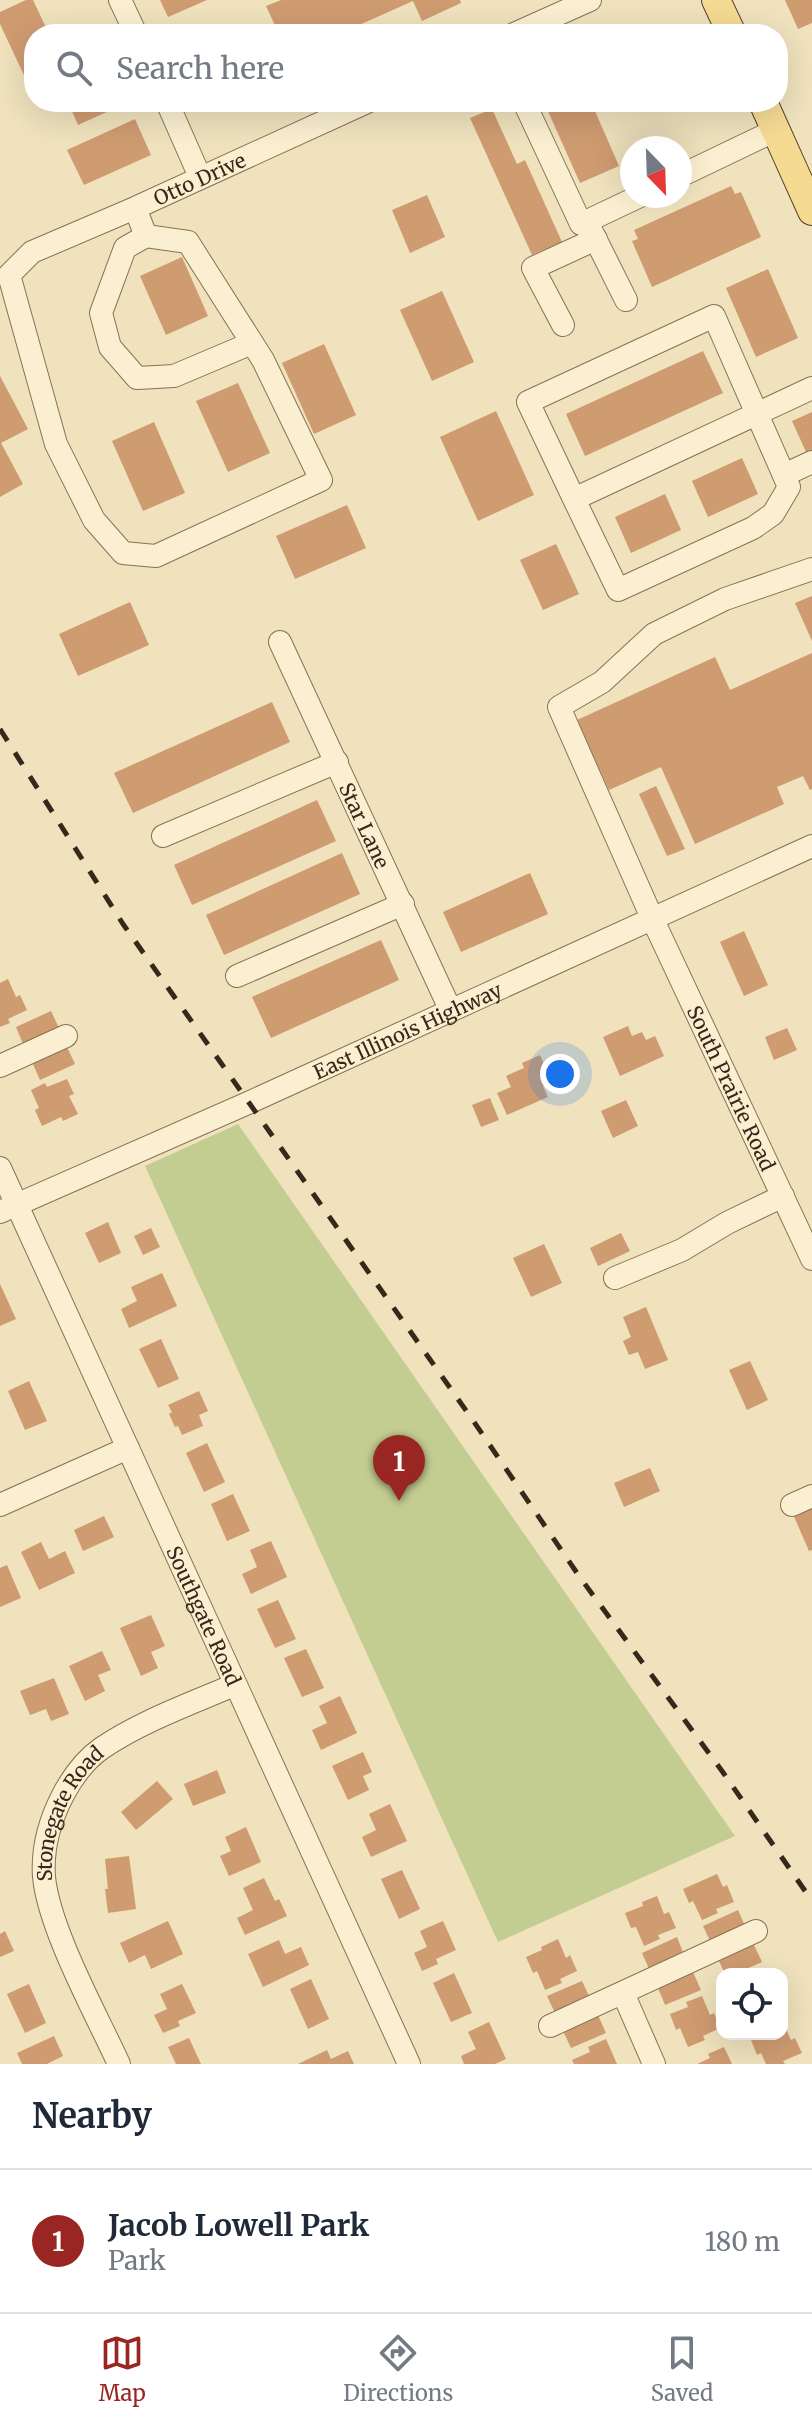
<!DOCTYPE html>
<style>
body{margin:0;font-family:Merriweather,serif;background:#f6f6f7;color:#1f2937}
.controls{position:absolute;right:24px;bottom:24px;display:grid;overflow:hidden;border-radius:16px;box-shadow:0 8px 32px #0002}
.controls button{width:72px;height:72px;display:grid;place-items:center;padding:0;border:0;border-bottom:2px solid #e0e1e3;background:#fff;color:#1f2937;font:40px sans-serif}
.compass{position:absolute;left:620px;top:136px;width:72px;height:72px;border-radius:50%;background:#fff;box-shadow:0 8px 32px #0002;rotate:157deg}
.you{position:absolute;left:560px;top:1074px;width:28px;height:28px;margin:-20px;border:6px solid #fff;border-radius:50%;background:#1a73e8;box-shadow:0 0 0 12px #1a73e833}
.badge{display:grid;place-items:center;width:52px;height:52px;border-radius:50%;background:#992623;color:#fff;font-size:26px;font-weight:700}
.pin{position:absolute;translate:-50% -66px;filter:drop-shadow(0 2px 4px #0008)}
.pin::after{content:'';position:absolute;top:42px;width:28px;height:24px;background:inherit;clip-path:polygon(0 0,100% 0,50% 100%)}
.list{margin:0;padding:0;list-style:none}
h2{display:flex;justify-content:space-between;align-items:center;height:104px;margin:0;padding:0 32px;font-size:34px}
h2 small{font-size:26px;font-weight:400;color:#747a83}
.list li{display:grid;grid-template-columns:52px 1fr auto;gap:24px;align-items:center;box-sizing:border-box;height:144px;padding:0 32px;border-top:2px solid #e0e1e3}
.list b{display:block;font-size:30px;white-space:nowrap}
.list p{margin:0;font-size:26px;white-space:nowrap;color:#747a83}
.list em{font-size:26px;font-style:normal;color:#747a83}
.icon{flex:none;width:44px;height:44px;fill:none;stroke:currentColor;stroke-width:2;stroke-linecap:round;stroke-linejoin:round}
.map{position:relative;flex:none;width:812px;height:2064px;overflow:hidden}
.search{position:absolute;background:#fff;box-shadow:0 8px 32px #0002;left:24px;right:24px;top:24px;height:88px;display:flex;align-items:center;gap:20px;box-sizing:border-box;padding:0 28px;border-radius:32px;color:#747a83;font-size:30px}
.sheet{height:248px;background:#fff}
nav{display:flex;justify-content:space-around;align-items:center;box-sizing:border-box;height:112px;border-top:2px solid #e0e1e3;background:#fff;font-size:22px;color:#747a83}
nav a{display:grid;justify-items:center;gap:4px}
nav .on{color:#992623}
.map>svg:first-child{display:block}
</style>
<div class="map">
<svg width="812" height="2064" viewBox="0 0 812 2064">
<rect width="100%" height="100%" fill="#efe2bd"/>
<path fill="#c4cd91" d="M238 1124 735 1836 498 1942 145 1166Z"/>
<path fill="#cf9b71" d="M26 0H33L49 34H34V84L29 86 0 24V12Z
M160 0H207L168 17Z
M281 0H460L461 3 422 21 413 1 339 34H279L266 6Z
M785 0H812V23L798 29Z
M68 102H129L78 125Z
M563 102H591L619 166 580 183 547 109Z
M492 109 517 164 525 160 562 242 532 255 470 118Z
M135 119 151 155 84 185 67 150Z
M731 186 735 194 741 192 761 237 652 287 632 241 638 239 634 230Z
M427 195 445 237 410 253 392 210Z
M182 257 208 316 166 335 140 276Z
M768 269 798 338 756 357 726 288Z
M442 291 474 362 432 381 400 310Z
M324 344 356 415 314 434 282 363Z
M703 351 723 393 585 456 566 414Z
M0 376 28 429 1 443 23 484 0 497Z
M238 383 270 453 228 472 196 401Z
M496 411 534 495 478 521 440 437Z
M812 412V450L806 452 792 421Z
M154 422 185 493 143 511 112 441Z
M742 458 758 494 708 517 692 481Z
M665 494 681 530 631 553 615 517Z
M347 505 366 548 295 579 276 536Z
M556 544 579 594 543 610 520 560Z
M812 596V641L795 603Z
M130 602 149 645 78 676 59 634Z
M812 653V789L810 790 803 776 777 787 784 804 695 844 661 767 609 790 577 720 715 657 730 690Z
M272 702 290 742 133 813 114 773Z
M656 786 685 849 667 856 639 794Z
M317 800 336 841 192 905 174 865Z
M342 853 360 894 224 955 206 915Z
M530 873 548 914 461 952 443 912Z
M744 931 768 985 744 996 720 942Z
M381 940 399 980 271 1038 252 997Z
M8 979 16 997 20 995 27 1010 8 1019 10 1023 0 1027V983Z
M51 1011 59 1028 23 1044 16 1027Z
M628 1026 632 1036 642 1032 646 1040 655 1036 664 1056 620 1076 603 1037Z
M787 1028 797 1050 774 1060 765 1037Z
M67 1047 75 1064 40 1080 32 1062Z
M540 1055 552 1082 543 1086 548 1097 507 1115 497 1093 511 1087 506 1076 524 1068 522 1063Z
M67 1079 74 1094 69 1096 78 1114 63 1121 61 1117 42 1126 35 1110 39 1108 31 1090 45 1083 47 1087Z
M490 1098 499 1120 481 1127 472 1105Z
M626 1100 638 1126 613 1138 601 1111Z
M108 1222 121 1253 99 1263 85 1233Z
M151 1228 160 1247 143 1255 134 1236Z
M621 1233 630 1251 598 1266 590 1248Z
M544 1244 562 1283 531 1297 513 1258Z
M162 1273 177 1306 129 1328 121 1309 137 1301 131 1287Z
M0 1284 16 1319 0 1326Z
M646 1307 668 1360 645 1369 638 1352 629 1355 623 1341 631 1337 623 1317Z
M161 1339 179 1379 158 1388 139 1349Z
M750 1361 768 1400 747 1410 729 1370Z
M29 1381 47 1421 25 1430 8 1391Z
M199 1391 208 1411 199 1415 203 1426 182 1435 178 1426 175 1427 169 1414 172 1412 168 1405Z
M207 1443 225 1482 204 1492 186 1453Z
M650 1468 660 1491 624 1507 614 1483Z
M233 1494 250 1531 227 1541 211 1504Z
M812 1503V1550L809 1551 792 1512Z
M104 1516 114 1537 83 1551 74 1530Z
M271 1541 287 1577 251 1594 242 1574 257 1567 250 1550Z
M41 1542 49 1559 65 1551 75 1573 39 1590 21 1552Z
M7 1565 21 1598 0 1607V1568Z
M278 1600 296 1639 275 1648 257 1609Z
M151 1615 165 1646 151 1652 158 1668 141 1676 120 1628Z
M306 1649 324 1688 302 1697 284 1658Z
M102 1651 111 1670 98 1675 105 1691 85 1701 69 1666Z
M54 1678 69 1714 51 1721 46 1709 30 1715 20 1691Z
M340 1696 357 1733 321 1750 312 1730 327 1723 319 1706Z
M363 1752 372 1772 363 1776 369 1790 348 1800 332 1766Z
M217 1770 226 1793 193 1806 184 1784Z
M157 1781 173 1799 136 1830 121 1812Z
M390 1804 407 1841 371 1857 362 1837 376 1830 369 1814Z
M246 1827 261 1862 229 1876 220 1856 231 1851 225 1837Z
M129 1856 136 1909 108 1913 105 1889H108L105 1859Z
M402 1870 420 1909 399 1919 381 1879Z
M717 1874 723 1887 727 1885 734 1902 716 1909 718 1913 702 1920 693 1901 689 1903 683 1889Z
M264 1878 275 1901 279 1899 287 1916 245 1935 237 1918 253 1910 243 1888Z
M657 1896 664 1914 669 1912 676 1928 658 1935 660 1939 644 1946 636 1927 631 1928 625 1913 643 1906 642 1902Z
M738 1910 746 1928 711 1943 703 1926Z
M168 1921 183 1954 151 1969 145 1955 129 1963 120 1943Z
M443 1921 456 1950 436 1959 438 1964 422 1971 414 1953 427 1947 420 1931Z
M5 1931 14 1951 0 1957V1934Z
M677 1937 684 1955 650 1971 642 1953Z
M558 1939 566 1958 570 1955 577 1971 560 1979 562 1983 545 1990 537 1971 533 1973 526 1957 542 1950 541 1947Z
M279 1940 285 1954 301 1947 309 1965 263 1987 248 1954Z
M754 1945 762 1962 735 1974H725L719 1961Z
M693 1972 701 1990 665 2005 658 1988Z
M454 1973 472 2013 451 2022 433 1983Z
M311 1979 329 2019 308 2029 290 1989Z
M582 1981 590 1998 555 2013 547 1996Z
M29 1984 46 2023 25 2033 7 1994Z
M182 1984 196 2013 178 2021 180 2026 163 2033 154 2015 167 2009 160 1994Z
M702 1996 710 2015 714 2013 720 2028 703 2036 705 2040 688 2047 680 2028 676 2030 670 2014 688 2007 686 2002Z
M598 2015 606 2033 571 2048 563 2031Z
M782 2020 791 2040 795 2038 802 2053 783 2061 785 2064H766L761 2053 757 2055 751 2040 764 2034H782Z
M489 2022 506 2059 495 2064H464L461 2056 476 2049 468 2032Z
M54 2036 63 2056 47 2064H22L17 2053Z
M189 2038 201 2064H176L168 2047Z
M606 2039 617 2064H574L572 2060 590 2052 588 2047Z
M724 2047 732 2064H697L710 2058 708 2054Z
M327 2050 331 2059 348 2051 354 2064H298Z"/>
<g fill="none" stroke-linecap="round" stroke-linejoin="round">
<defs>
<g id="minor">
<path d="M120 0 136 34"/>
<path d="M514 34 590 0"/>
<path d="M167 102 200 177"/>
<path d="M524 102 581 224 640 196"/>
<path d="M680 176 776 130"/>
<path id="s1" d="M135 208 146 236 188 242 263 360 321 480 156 556 123 553 94 520 56 444 9 275 32 252 135 208 367 102"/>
<path d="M589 226 626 300"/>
<path d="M146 236 125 248 101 313 110 347 137 378 174 376 252 343"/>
<path d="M563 325 533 268 596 239"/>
<path d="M784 475 812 462"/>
<path d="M574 499 618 590 753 528 773 514 789 487 714 316 528 402 574 499 812 388"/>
<path id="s2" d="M812 569 725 599 654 634 602 682 559 707 652 918 812 1259"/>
<path id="s3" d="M280 642 450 1009"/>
<path d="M163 836 337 762"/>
<path d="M237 976 403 904"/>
<path d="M0 1066 66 1036"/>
<path id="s4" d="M0 1168 409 2064"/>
<path id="s5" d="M0 1212 248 1103 812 846"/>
<path d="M615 1278 682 1250 727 1223 783 1196"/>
<path d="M0 1505 128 1448"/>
<path d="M792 1505 812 1496"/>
<path d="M623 1993 654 2064"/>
<path d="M550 2026 756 1931"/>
<path id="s6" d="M119 2064C96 2014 49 1929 44 1877 42 1849 50 1820 63 1795 72 1778 86 1759 102 1748 142 1721 190 1704 234 1685"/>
</g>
<path id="major" d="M716 0 732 34
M763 102 812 211"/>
</defs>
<use href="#minor" stroke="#887255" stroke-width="24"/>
<use href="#major" stroke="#55402a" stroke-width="30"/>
<use href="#minor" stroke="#faefd0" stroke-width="22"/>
<use href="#major" stroke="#f5da92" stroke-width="28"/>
<path stroke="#36291b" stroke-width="5" stroke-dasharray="14 14" stroke-linecap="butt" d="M0 729 123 924 472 1419 579 1576 722 1771 812 1901"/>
</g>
<g text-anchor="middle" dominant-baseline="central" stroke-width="6" stroke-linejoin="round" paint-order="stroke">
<g font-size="20" fill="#36291b" stroke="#f7eccd">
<text stroke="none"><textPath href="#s1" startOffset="1080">Otto Drive</textPath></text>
<text stroke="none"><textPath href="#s3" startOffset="202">Star Lane</textPath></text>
<text stroke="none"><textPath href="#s5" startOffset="446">East Illinois Highway</textPath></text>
<text stroke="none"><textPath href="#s2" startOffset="710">South Prairie Road</textPath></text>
<text stroke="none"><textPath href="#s4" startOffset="492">Southgate Road</textPath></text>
<text stroke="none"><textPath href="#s6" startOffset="272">Stonegate Road</textPath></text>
</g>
</g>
</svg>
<div class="controls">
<button><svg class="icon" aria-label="locate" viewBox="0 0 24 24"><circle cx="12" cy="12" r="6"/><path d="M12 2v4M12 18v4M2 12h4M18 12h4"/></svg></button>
</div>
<svg class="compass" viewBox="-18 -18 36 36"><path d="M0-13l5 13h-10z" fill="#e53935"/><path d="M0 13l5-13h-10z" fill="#747a83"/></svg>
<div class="you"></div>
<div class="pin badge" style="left:399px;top:1501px">1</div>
<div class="search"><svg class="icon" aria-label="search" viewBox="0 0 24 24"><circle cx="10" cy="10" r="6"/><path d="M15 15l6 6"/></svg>Search here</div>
</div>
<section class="sheet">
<h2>Nearby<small></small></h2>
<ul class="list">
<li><span class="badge">1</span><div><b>Jacob Lowell Park</b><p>Park</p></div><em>180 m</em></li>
</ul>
</section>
<nav>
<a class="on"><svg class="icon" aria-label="map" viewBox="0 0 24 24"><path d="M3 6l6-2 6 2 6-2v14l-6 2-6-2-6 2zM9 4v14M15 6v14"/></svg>Map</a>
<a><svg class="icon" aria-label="directions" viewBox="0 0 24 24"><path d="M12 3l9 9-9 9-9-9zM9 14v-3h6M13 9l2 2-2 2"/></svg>Directions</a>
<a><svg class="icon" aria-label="saved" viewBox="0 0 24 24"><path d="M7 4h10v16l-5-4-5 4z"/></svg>Saved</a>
</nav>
